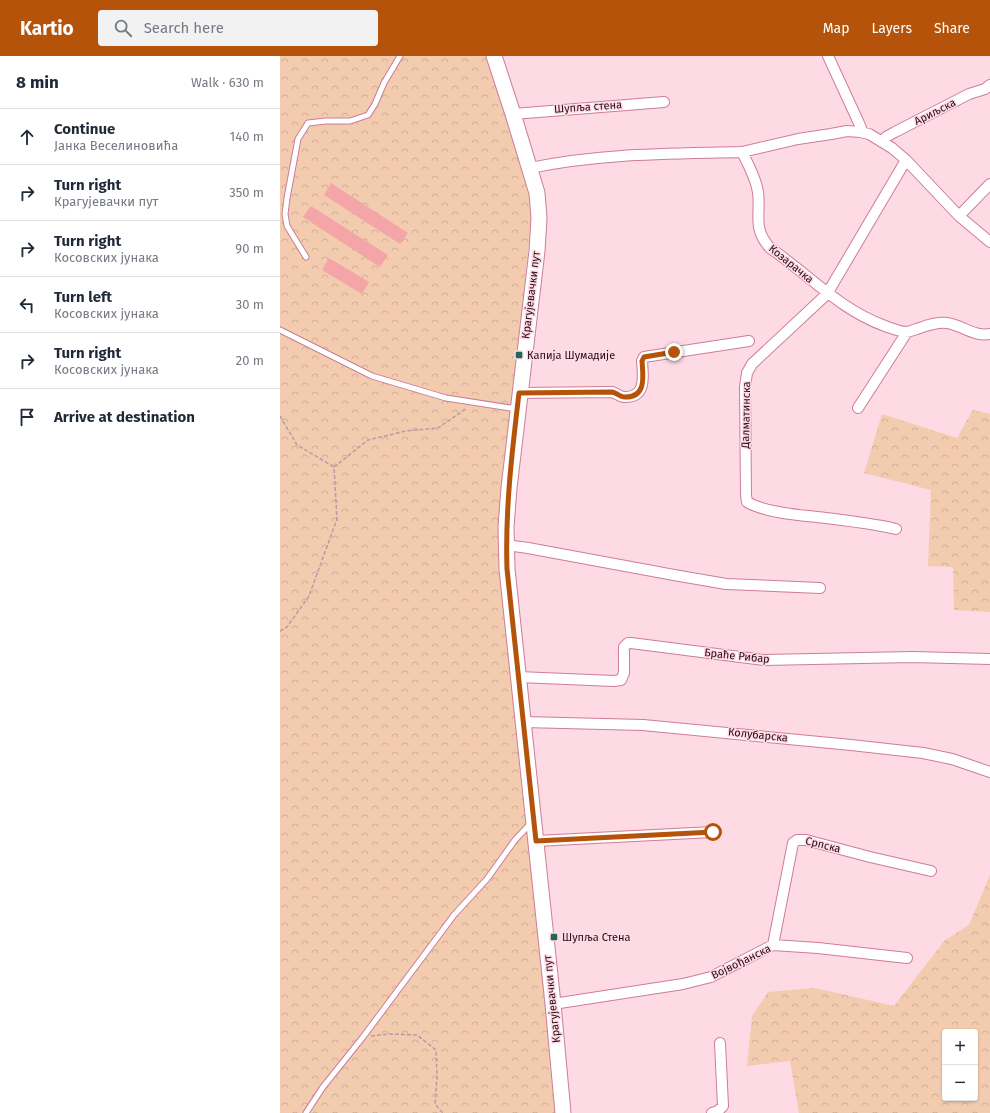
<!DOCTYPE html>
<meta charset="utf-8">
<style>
body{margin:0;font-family:"Fira Sans",sans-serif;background:#f2f2f3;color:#1f2937}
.controls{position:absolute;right:12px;bottom:12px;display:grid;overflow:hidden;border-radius:4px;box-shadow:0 1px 3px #0004}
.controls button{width:36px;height:36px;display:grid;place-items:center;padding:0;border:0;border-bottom:1px solid #e0e1e3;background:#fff;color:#1f2937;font:20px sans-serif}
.stop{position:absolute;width:12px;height:12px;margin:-9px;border:3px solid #b45309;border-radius:50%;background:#fff}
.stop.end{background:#b45309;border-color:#fff;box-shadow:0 1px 4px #0008}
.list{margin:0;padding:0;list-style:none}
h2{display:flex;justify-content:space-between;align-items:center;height:52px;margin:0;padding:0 16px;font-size:17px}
h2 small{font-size:13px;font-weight:400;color:#747a83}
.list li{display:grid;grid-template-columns:26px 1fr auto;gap:12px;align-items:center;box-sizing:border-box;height:56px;padding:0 16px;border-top:1px solid #e0e1e3}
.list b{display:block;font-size:15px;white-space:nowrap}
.list p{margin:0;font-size:13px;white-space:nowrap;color:#747a83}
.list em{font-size:13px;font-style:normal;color:#747a83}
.icon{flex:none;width:22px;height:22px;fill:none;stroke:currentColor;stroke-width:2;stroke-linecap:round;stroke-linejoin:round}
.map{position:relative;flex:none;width:710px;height:1057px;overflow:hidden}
header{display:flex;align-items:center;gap:24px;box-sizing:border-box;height:56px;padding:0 20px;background:#b45309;color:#fff}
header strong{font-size:19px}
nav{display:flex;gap:22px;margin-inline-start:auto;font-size:14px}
.search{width:280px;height:36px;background:#f2f2f3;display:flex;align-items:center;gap:10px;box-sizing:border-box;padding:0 14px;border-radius:4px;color:#747a83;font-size:15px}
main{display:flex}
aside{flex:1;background:#fff}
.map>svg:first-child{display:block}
</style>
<header>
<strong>Kartio</strong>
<div class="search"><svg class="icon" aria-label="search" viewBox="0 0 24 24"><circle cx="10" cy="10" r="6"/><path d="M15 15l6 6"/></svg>Search here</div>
<nav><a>Map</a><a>Layers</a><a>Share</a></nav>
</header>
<main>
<aside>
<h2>8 min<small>Walk · 630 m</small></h2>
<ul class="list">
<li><svg class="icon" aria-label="ahead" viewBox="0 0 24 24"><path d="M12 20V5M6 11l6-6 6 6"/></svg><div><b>Continue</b><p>Јанка Веселиновића</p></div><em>140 m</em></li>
<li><svg class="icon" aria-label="right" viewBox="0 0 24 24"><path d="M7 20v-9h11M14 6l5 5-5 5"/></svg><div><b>Turn right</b><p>Крагујевачки пут</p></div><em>350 m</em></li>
<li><svg class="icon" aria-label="right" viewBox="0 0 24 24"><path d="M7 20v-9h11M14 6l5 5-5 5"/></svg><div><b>Turn right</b><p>Косовских јунака</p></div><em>90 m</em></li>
<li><svg class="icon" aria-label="left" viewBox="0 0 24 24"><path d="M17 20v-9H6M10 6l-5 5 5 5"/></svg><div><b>Turn left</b><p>Косовских јунака</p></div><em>30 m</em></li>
<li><svg class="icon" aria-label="right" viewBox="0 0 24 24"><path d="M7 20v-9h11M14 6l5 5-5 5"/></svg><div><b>Turn right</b><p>Косовских јунака</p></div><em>20 m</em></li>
<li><svg class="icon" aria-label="arrive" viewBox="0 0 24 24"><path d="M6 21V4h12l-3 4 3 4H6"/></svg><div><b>Arrive at destination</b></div></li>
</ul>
</aside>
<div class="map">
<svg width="710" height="1057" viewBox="0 0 710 1057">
<defs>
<pattern id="forest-crowns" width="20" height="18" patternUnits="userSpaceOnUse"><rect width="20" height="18" fill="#f3ccaf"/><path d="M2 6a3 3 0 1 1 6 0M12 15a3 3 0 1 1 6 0" fill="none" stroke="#d0ae96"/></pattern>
</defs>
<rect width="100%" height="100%" fill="#fddae4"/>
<path fill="url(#forest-crowns)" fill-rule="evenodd" d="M0 0H211L253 144 220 480 280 1057H0Z
M693 354 710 358V556L674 554 673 511 648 510 651 434 584 417 602 358 677 382Z
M710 819V1057H519L510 1005 467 1010 472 960 488 936 535 932 614 950 665 884 689 869ZM665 976H695V1042H665Z"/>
<path fill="#f3a5a7" d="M51 127 128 177 120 188 44 139Z
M31 150 108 199 100 211 23 161Z
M49 202 89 226 82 238 42 214Z"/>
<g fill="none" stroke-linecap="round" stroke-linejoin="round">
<defs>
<path id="service" d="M26 201 7 170 5 158 7 142 18 83 28 67 46 65H70L88 59 95 48 104 27 120 0
M0 274 92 320 166 342 237 353
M26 1057 43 1031 83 981 174 859 207 823 235 784 251 767"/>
<path id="minor" d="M548 0 578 65 581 72 580 76
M233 58 384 46
M602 86 606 81 615 76 689 38 705 33 710 29
M462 96 518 83 551 78 567 75 580 76 589 78 612 92 626 104 679 160 710 186
M250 112C320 97 391 98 462 96 468 108 476 122 478 136 481 159 472 172 490 192 528 218 560 254 605 270 611 272 618 275 625 276 631 276 635 273 640 272 647 269 659 266 667 267 682 269 694 281 710 278
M679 160 710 128
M239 337 332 336C337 337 339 341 344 341 367 342 363 320 362 305L364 301 469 285
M578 352 627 276
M616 473C590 467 563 464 537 461 517 459 484 456 467 446L466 439 465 331 467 317 472 308 547 238 626 104
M226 489 248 492 394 519 446 528 540 532
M238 621 334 625 341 624 344 617V591L348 587H351L484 604 632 601 710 603
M243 666 363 669 571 689 643 697 672 703 710 716
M256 785 433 776
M493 889 513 787 517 784H526L590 801 651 815
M273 948 403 928 431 921 493 889 538 892 627 902
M432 1057 438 1055 443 1050 440 987"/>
<path id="secondary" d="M214 0 233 58 257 137 259 162 257 195 229 432 226 471 227 513 273 948 283 1057"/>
</defs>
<use href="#service" stroke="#cd7d99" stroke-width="7"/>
<use href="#minor" stroke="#cd7d99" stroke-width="12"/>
<use href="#secondary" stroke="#cd7d99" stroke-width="17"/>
<path stroke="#bc9aa5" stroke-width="1.5" stroke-dasharray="4 2" stroke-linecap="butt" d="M0 360 17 389 54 411
M0 575 7 571 29 540 57 463 54 411 88 384 126 375 158 372 187 352
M91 980 109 978 137 979 156 994 157 1020 155 1048 163 1057"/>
<use href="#service" stroke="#fff" stroke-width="5"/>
<use href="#minor" stroke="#fff" stroke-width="10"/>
<use href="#secondary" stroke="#fff" stroke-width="15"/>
</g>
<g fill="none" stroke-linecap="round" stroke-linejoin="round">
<path stroke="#b45309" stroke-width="5" d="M394 296 364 301 362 305C363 320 367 342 344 341 340 341 337 337 332 336L239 337C232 396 225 454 227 513L256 785 433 776"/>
</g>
<g fill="#22685a" stroke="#fddae4" stroke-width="1.5">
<rect x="235" y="295" width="8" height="8" rx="2"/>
<rect x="270" y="877" width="8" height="8" rx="2"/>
</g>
<g text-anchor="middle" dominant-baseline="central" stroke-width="3" stroke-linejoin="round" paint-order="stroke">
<g font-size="11" fill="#290b17" stroke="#fddae4">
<text transform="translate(308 51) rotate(-4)">Шупља стена</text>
<text transform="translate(655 56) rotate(-27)">Ариљска</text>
<text transform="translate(511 208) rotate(39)">Козарачка</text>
<text transform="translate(251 239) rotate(-83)">Крагујевачки пут</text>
<text transform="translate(466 359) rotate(-89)">Далматинска</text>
<text transform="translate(457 600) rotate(6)">Браће Рибар</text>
<text transform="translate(478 679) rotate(6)">Колубарска</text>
<text transform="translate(543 789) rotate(14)">Српска</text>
<text transform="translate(461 906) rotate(-26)">Војвођанска</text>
<text transform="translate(272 943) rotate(-96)">Крагујевачки пут</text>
</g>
<g font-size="11" fill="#290b17" stroke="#fddae4" text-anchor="start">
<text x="247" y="299">Капија Шумадије</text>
<text x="282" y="881">Шупља Стена</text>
</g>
</g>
</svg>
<div class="controls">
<button>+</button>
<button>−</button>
</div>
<div class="stop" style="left:433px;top:776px"></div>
<div class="stop end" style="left:394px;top:296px"></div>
</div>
</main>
